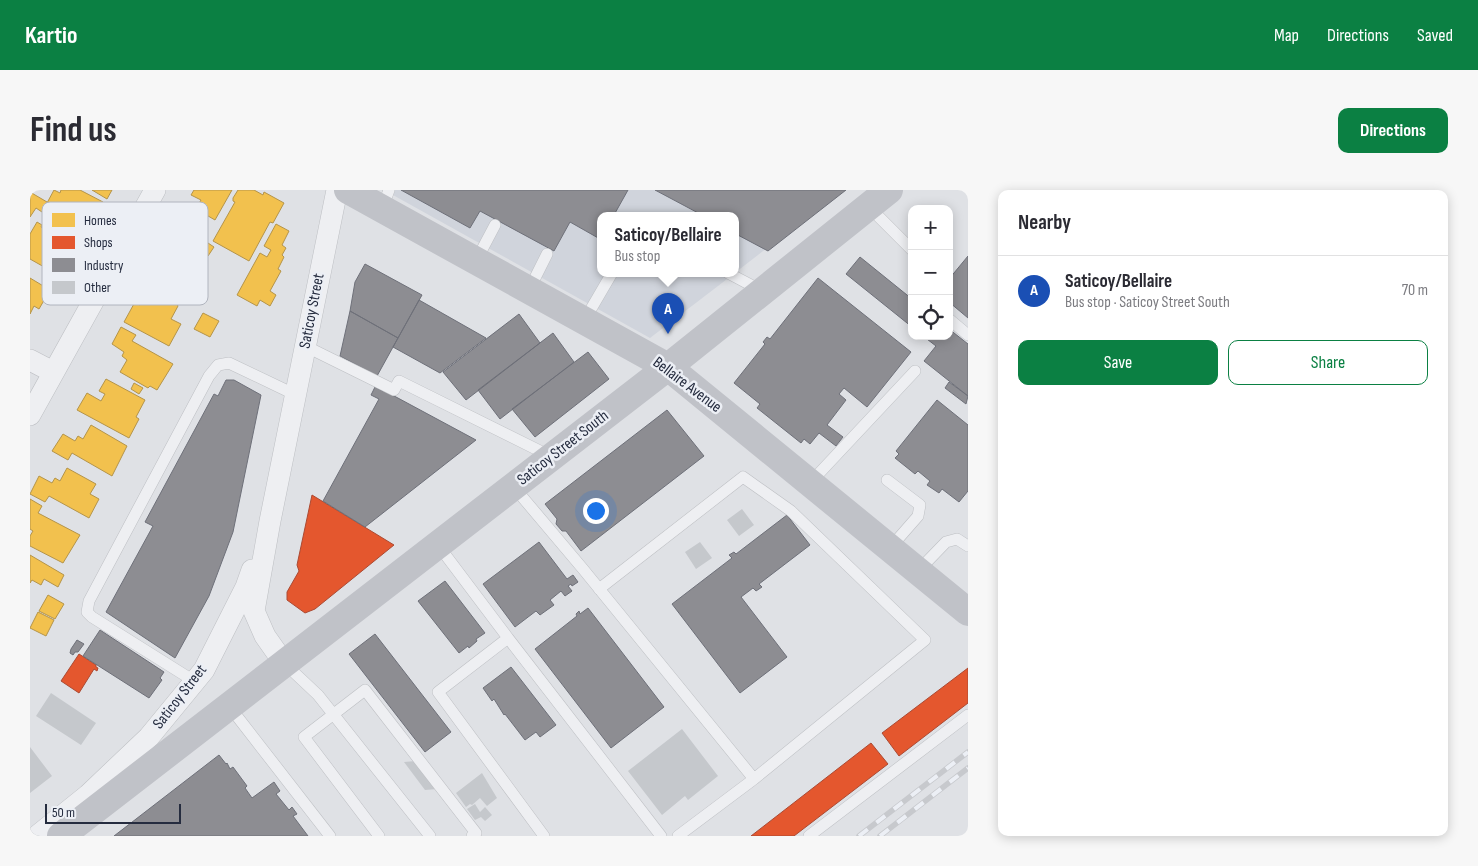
<!DOCTYPE html>
<meta charset="utf-8">
<style>
body{margin:0;font-family:"Sofia Sans Condensed",sans-serif;background:#f7f7f7;color:#2b2b33}
.controls{position:absolute;right:15px;top:15px;display:grid;overflow:hidden;border-radius:10px;box-shadow:0 2px 12px #0003}
.controls button{width:45px;height:45px;display:grid;place-items:center;padding:0;border:0;border-bottom:1px solid #e1e1e2;background:#fff;color:#2b2b33;font:25px sans-serif}
.scale{position:absolute;left:15px;bottom:12px;width:136px;box-sizing:border-box;padding-left:5px;border:2px solid #252c3f;border-top:0;font-size:14px;line-height:18px;white-space:nowrap;color:#252c3f;-webkit-text-stroke:4px #eceff5;paint-order:stroke}
.you{position:absolute;left:565px;top:320px;width:18px;height:18px;margin:-12px;border:4px solid #fff;border-radius:50%;background:#1a73e8;box-shadow:0 0 0 8px #1a73e833}
.badge{display:grid;place-items:center;width:32px;height:32px;border-radius:50%;background:#0b8043;color:#fff;font-size:16px;font-weight:700}
.pin{position:absolute;translate:-50% -41px;filter:drop-shadow(0 1px 2px #0008)}
.pin::after{content:'';position:absolute;top:26px;width:18px;height:15px;background:inherit;clip-path:polygon(0 0,100% 0,50% 100%)}
.popup{position:absolute;left:567px;top:22px;width:142px;height:65px;box-sizing:border-box;display:grid;place-content:center;border-radius:10px;background:#fff;filter:drop-shadow(0 1px 4px #0005);font-size:16px;white-space:nowrap;color:#7c7c81}
.popup b{font-size:19px;color:#2b2b33}
.popup::after{content:'';position:absolute;left:50%;top:100%;margin-left:-10px;border:10px solid transparent;border-top-color:#fff}
.list{margin:0;padding:0;list-style:none}
h2{display:flex;justify-content:space-between;align-items:center;height:65px;margin:0;padding:0 20px;font-size:21px}
h2 small{font-size:16px;font-weight:400;color:#7c7c81}
.list li{display:grid;grid-template-columns:32px 1fr auto;gap:15px;align-items:center;box-sizing:border-box;height:70px;padding:0 20px;border-top:1px solid #e1e1e2}
.list b{display:block;font-size:19px;white-space:nowrap}
.list p{margin:0;font-size:16px;white-space:nowrap;color:#7c7c81}
.list em{font-size:16px;font-style:normal;color:#7c7c81}
.actions{display:flex;gap:10px;padding:15px 20px}
.actions a{flex:1;padding:11px 0;border:1px solid #0b8043;border-radius:10px;text-align:center;font-size:18px;color:#0b8043}
.actions .main{background:#0b8043;color:#fff}
.icon{flex:none;width:28px;height:28px;fill:none;stroke:currentColor;stroke-width:2;stroke-linecap:round;stroke-linejoin:round}
.map{position:relative;flex:none;width:938px;height:646px;overflow:hidden;border-radius:10px}
header{display:flex;align-items:center;gap:30px;box-sizing:border-box;height:70px;padding:0 25px;background:#0b8043;color:#fff}
header strong{font-size:24px}
nav{display:flex;gap:28px;margin-inline-start:auto;font-size:18px}
.intro{display:flex;align-items:center;justify-content:space-between;box-sizing:border-box;height:120px;padding:0 30px}
h1{margin:0;font-size:35px}
.button{padding:12px 22px;border-radius:10px;background:#0b8043;color:#fff;font-size:18px;font-weight:700}
main{display:flex;gap:30px;padding:0 30px}
aside{flex:1;background:#fff;border-radius:10px;box-shadow:0 2px 12px #0003}
.map>svg:first-child{display:block}
</style>
<header>
<strong>Kartio</strong>
<nav><a>Map</a><a>Directions</a><a>Saved</a></nav>
</header>
<div class="intro"><h1>Find us</h1><a class="button">Directions</a></div>
<main>
<div class="map">
<svg width="938" height="646" viewBox="0 0 938 646">
<rect width="100%" height="100%" fill="#dfe1e5"/>
<path fill="#d0d4dc" d="M354 0H812L706 82V25H570V83H705L620 148Z"/>
<path fill="#f2c14e" stroke="#b4944a" d="M24 0 30 3 31 0H50L73 12 57 42 51 39 44 52 14 36 24 17 17 13Z
M62 0H82L77 9Z
M164 0H202L185 30 166 19 171 10 161 5Z
M208 0H224L233 5 234 2 254 13 243 33 240 32 219 71 183 51 205 12 203 11V8Z
M0 2 17 12 12 22 6 18 0 27Z
M149 27 166 36 157 52 152 49 150 52 144 49 146 47 140 43Z
M7 32 12 35 11 37 45 56 36 71 31 68 23 82 0 69V44Z
M246 34 259 41 252 55 256 58 252 65 254 67 248 79 251 81 240 101 246 105 240 116 230 110 227 116 207 105 230 63 237 67 241 60 234 56Z
M166 41 177 47 169 61 158 55Z
M139 49 173 68V69L175 71 163 92 161 91 153 105 124 89 133 72 127 69Z
M178 53 184 57 178 66 172 63Z
M0 88 20 100 9 119 4 116 0 124Z
M119 98 147 114 148 116 141 129 151 134 139 156 94 132 105 112 110 115Z
M173 123 189 131 180 147 164 139Z
M91 137 106 145 102 151 143 174 127 200 120 196 118 198 90 182 97 170 92 166 94 162 82 154Z
M76 189 115 210 106 227 109 229 99 248 47 220 57 203 71 211 75 204 69 201Z
M104 193 113 198 109 204 101 199Z
M61 235 97 256 82 286 42 263 38 270 22 261 33 244 45 251 48 246 53 249Z
M37 278 66 294 60 304 69 309 59 328 19 306 15 312 0 304 9 286 22 293 25 288 30 291Z
M0 309 12 316 8 323 50 345 33 373 0 356V346L3 341 0 339Z
M0 365 34 385 28 397 14 389 11 395 2 390 0 393Z
M18 405 34 414 25 429 9 421Z
M8 422 24 430 16 446 0 438Z"/>
<path fill="#e4572e" stroke="#ab4a33" d="M282 305 364 355 285 419 275 423 257 410V402L269 381 267 375Z
M49 464 66 475V477L68 478 67 481 64 479 49 503 31 491Z
M938 478V513L869 566 852 543Z
M841 553 858 574 764 646H721Z"/>
<path fill="#8d8d92" stroke="#6e7079" d="M371 0H598L584 25H570V49L540 32 524 61 450 21 440 38Z
M625 0H816L738 61 706 44V25H672Z
M938 66V128L919 112V89Z
M830 67 882 109V137L816 84Z
M335 74 392 105 368 148 320 121 325 92Z
M788 88 881 162 837 217 814 198 809 204 816 210 797 235 813 247 806 256 789 243 780 254 774 249 771 253 727 218 730 214 704 193 735 154 733 152 737 147 740 149Z
M389 110 456 148 410 183 363 157Z
M320 121 368 148 347 186 310 166Z
M489 124 510 153 436 210 413 182Z
M919 139 938 154V206L894 171 906 156 893 146H919Z
M523 143 544 172 470 229 448 200Z
M558 162 579 189 505 247 482 219Z
M196 190H204L231 205 203 342 179 406 145 468 76 422 123 336 115 332 184 204 188 206Z
M919 192 938 206 936 214 915 198Z
M345 197 353 201V200L446 250 335 337 293 311 349 209 341 205Z
M907 210 938 235V301L929 312 912 299 909 303 897 295 900 291 888 281 885 284 865 268 869 264 866 261Z
M637 220 674 266 551 361 536 341H532L526 334 527 329 515 314Z
M757 325 780 355 729 394 732 397 726 401 723 398 711 407 757 467 710 503 642 414 702 368 699 365 704 362 706 364Z
M509 352 537 389 543 385 548 392 542 396 541 394 538 396 542 401 535 406 531 401 520 410 524 415 510 425 506 421 485 437 453 394Z
M415 391 455 443 446 449 447 451 439 458 438 456 429 463 388 411Z
M558 418 634 517 581 558 505 459 547 426 546 424 549 421 550 424Z
M70 440 134 482 130 488 132 490 119 508 53 466Z
M345 444 421 542 395 562 319 464Z
M47 450 54 454 48 462H45L43 465 40 463 41 459Z
M481 477 526 535 510 547 506 542 495 550 475 524 474 525 464 509 462 511 453 498Z
M189 565 196 574 197 573 200 579 203 577 217 596 215 598 222 608 244 592 250 601 246 604 259 620 262 617 267 624 263 626 278 646H84Z"/>
<path fill="#c5c8cc" d="M712 319 724 335 709 346 697 330Z
M670 352 682 368 666 379 655 362Z
M21 503 66 533 51 555 6 526Z
M652 539 688 586 658 610 655 606 632 625 598 581Z
M0 557 22 586 0 603Z
M386 571 407 599 395 600 374 572Z
M452 583 467 608 457 616 450 608 442 615 440 614 436 617 426 603Z
M445 614 450 622 455 617 462 625 455 631 451 627 445 630 437 619Z"/>
<g fill="none" stroke-linecap="round" stroke-linejoin="round">
<defs>
<path id="lane" d="M838 16 882 60
M352 19 359 0
M446 71 465 35
M698 83 732 101
M499 100 517 64
M919 129 938 145
M554 131 582 83
M275 156 364 200 369 191 520 266
M857 290 890 315 888 326 860 358
M780 293 885 181
M483 296 553 379 724 589 648 646
M408 355 478 448 408 502 514 646
M888 381 916 352 927 349 938 356
M569 399 713 287 761 321 895 450 724 589
M478 448 631 646
M254 473 288 505 400 646
M164 491 62 427 57 422 59 411 179 186 188 175 199 173 266 205
M199 516 300 646
M349 646 274 547 335 500 446 643 442 646
M779 646 938 525"/>
<path id="street" d="M0 170 23 182
M0 225 125 0
M254 473 235 446 224 421 240 331 307 0
M7 646 58 605 119 547 174 480 216 397 222 380"/>
</defs>
<use href="#lane" stroke="#bdbfc3" stroke-width="12"/>
<use href="#street" stroke="#bdbfc3" stroke-width="22"/>
<use href="#lane" stroke="#eeeff2" stroke-width="11"/>
<use href="#street" stroke="#eeeff2" stroke-width="21"/>
<path stroke="#c0c2c8" stroke-width="28" d="M318 0 638 177 938 422
M31 646 638 177 859 0"/>
<defs>
<path id="rail" d="M829 646 938 562
M850 646 938 578"/>
</defs>
<use href="#rail" stroke="#c7c9cd" stroke-width="5.5"/>
<use href="#rail" stroke="#eceff5" stroke-width="4" stroke-dasharray="11" stroke-linecap="butt"/>
</g>
<g text-anchor="middle" dominant-baseline="central" stroke-width="5" stroke-linejoin="round" paint-order="stroke">
<g font-size="16" fill="#252c3f" stroke="#eceff5">
<text transform="translate(282 121) rotate(-79)">Saticoy Street</text>
<text transform="translate(657 195) rotate(37)">Bellaire Avenue</text>
<text transform="translate(533 258) rotate(-38)">Saticoy Street South</text>
<text transform="translate(150 507) rotate(-52)">Saticoy Street</text>
</g>
</g>
<rect x="12" y="12" width="166" height="103" rx="8" fill="#eceff5" stroke="#b0b4be" stroke-width="1"/>
<rect x="22" y="23" width="23" height="14" fill="#f2c14e"/>
<rect x="22" y="46" width="23" height="13" fill="#e4572e"/>
<rect x="22" y="68" width="23" height="14" fill="#8d8d92"/>
<rect x="22" y="91" width="23" height="13" fill="#c5c8cc"/>
<g font-size="14" fill="#252c3f">
<text x="54" y="35">Homes</text>
<text x="54" y="57">Shops</text>
<text x="54" y="80">Industry</text>
<text x="54" y="102">Other</text>
</g>
</svg>
<div class="controls">
<button>+</button>
<button>−</button>
<button><svg class="icon" aria-label="locate" viewBox="0 0 24 24"><circle cx="12" cy="12" r="6"/><path d="M12 2v4M12 18v4M2 12h4M18 12h4"/></svg></button>
</div>
<div class="scale">50 m</div>
<div class="you"></div>
<div class="pin badge" style="left:638px;top:144px;background:#1a4fb4">A</div>
<div class="popup"><b>Saticoy/Bellaire</b>Bus stop</div>
</div>
<aside>
<h2>Nearby<small></small></h2>
<ul class="list">
<li><span class="badge" style="background:#1a4fb4">A</span><div><b>Saticoy/Bellaire</b><p>Bus stop · Saticoy Street South</p></div><em>70 m</em></li>
</ul>
<div class="actions"><a class="main">Save</a><a>Share</a></div>
</aside>
</main>
